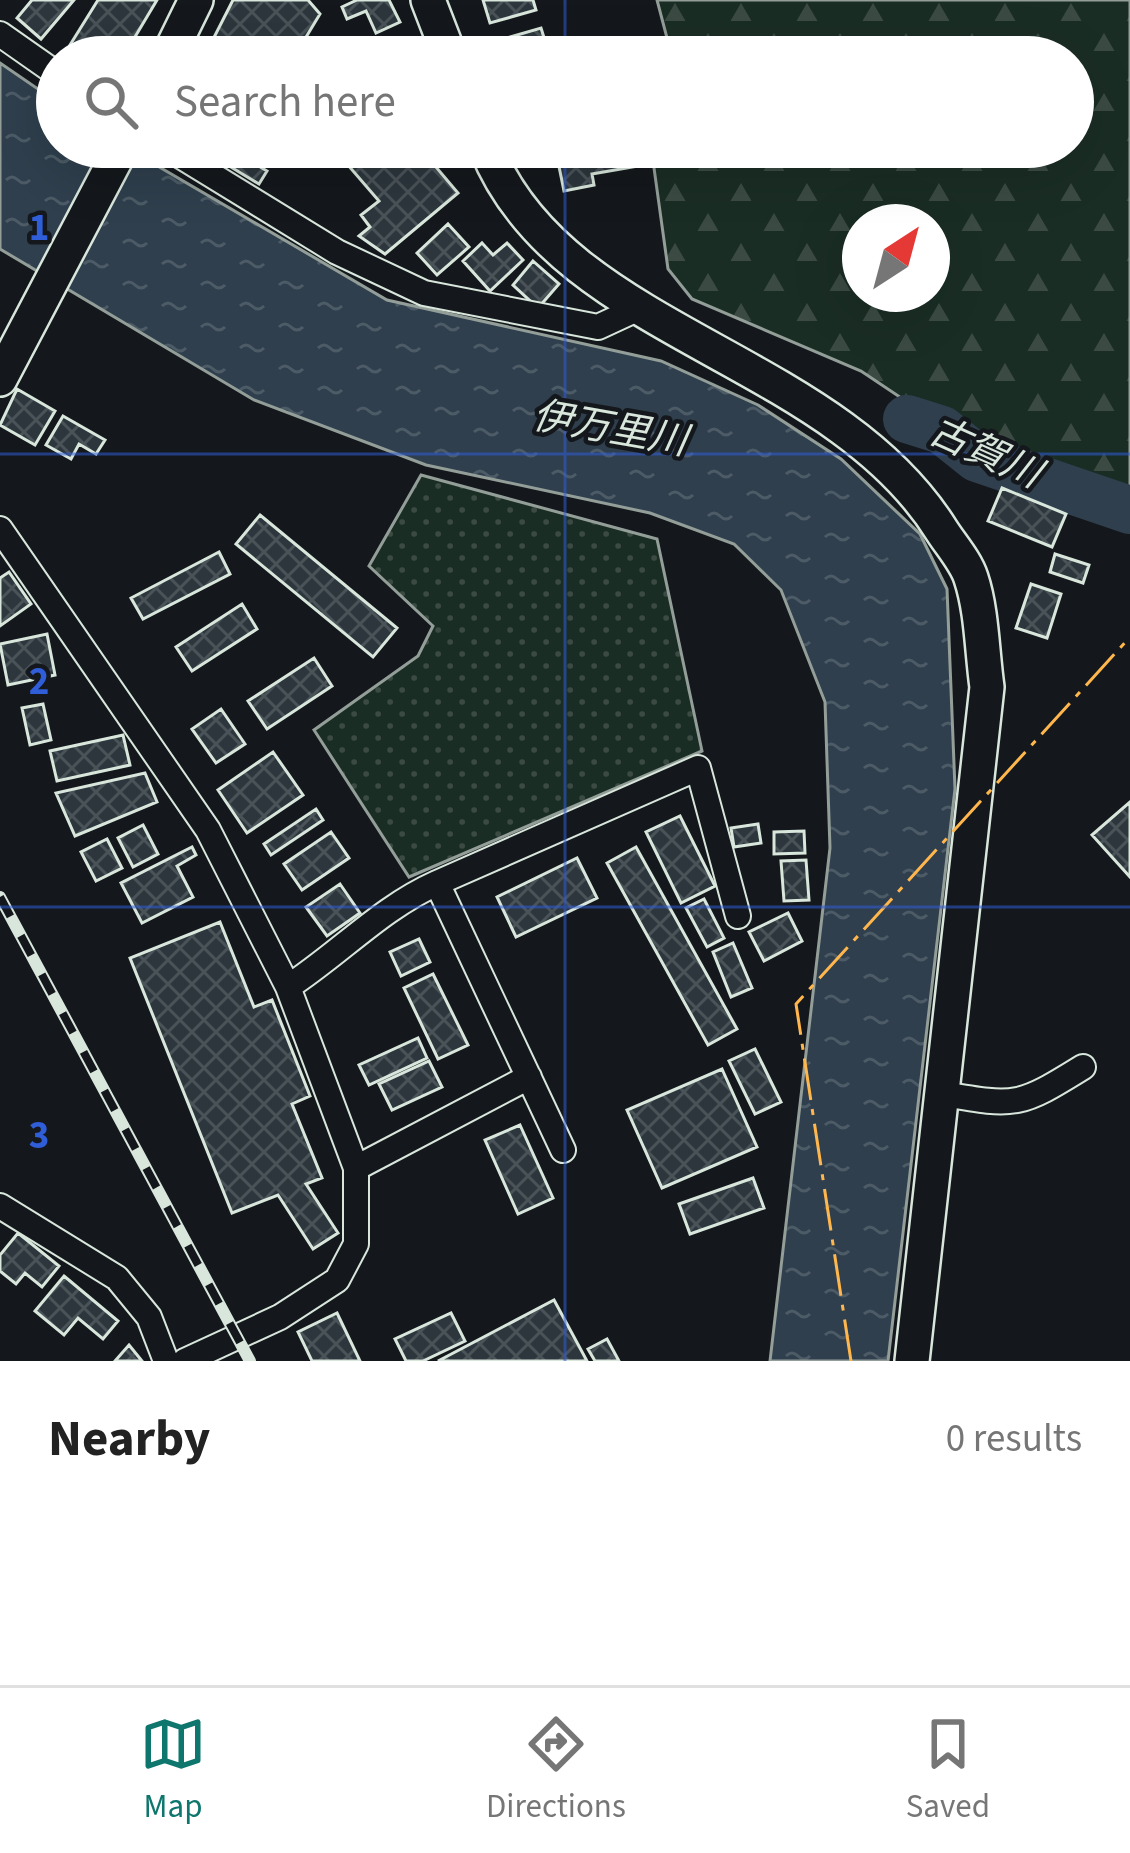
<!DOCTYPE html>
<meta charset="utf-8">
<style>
body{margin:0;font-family:"Source Sans 3","Noto Sans JP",sans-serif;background:#f6f6f6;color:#222}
.compass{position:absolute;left:842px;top:204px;width:108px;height:108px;border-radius:50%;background:#fff;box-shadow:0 12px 48px #0002;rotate:36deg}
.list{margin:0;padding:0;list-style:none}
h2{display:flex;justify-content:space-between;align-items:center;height:156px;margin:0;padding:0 48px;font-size:51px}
h2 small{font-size:39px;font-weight:400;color:#767676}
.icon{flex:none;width:66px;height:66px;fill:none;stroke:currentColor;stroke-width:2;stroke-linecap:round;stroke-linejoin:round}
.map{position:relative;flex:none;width:1130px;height:1361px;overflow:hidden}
.search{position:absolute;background:#fff;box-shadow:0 12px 48px #0002;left:36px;right:36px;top:36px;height:132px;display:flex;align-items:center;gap:30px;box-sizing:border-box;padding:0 42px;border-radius:66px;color:#767676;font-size:45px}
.sheet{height:324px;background:#fff}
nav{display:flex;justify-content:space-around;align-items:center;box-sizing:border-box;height:168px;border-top:3px solid #e0e0e0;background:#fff;font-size:33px;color:#767676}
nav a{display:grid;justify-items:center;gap:6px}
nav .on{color:#0f766e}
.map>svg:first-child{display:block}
</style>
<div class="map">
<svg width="1130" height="1361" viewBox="0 0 1130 1361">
<defs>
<pattern id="grass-dots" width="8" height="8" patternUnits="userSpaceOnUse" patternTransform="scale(3)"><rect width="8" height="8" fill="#1a2d24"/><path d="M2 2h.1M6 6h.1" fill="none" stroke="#3b4b43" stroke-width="1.8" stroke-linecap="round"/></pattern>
<pattern id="forest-firs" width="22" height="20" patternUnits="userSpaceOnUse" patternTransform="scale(3)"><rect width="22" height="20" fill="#1a2d24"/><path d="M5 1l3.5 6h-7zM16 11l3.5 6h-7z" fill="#3b4b43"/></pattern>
<pattern id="water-ripples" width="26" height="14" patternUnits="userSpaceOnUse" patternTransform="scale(3)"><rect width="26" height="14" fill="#2f3f4d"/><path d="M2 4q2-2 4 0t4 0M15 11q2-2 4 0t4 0" fill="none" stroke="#4c5b66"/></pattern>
<pattern id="building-cross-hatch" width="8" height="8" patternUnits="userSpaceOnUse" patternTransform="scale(3)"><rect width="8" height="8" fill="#2c363c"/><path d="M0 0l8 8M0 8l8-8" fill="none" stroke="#4a5358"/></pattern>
</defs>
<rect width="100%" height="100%" fill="#14181c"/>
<path fill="url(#grass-dots)" stroke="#939e99" stroke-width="3" d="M421 475 657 539 702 751 409 877 314 730 418 656 433 626 369 566Z"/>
<path fill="url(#forest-firs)" stroke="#939e99" stroke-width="3" fill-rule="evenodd" d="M657 0H1130V504L976 448 861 371 692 299 668 269 654 168 663 147H1073V57H672ZM860 222H932V294H860Z"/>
<path fill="url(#water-ripples)" stroke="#939e99" stroke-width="3" d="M0 63 57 102V147H125L387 300 661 361 758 405 841 459 920 534 947 589 955 789 888 1361H770L830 848 825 702 781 590 734 544 650 513 426 465 254 400 0 249Z"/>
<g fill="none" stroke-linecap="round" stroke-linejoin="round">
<path stroke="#2f3f4d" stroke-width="48" d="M907 419 942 430 977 458 1130 510"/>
</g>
<path fill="url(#building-cross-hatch)" stroke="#d8e6dc" stroke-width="3" d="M32 0H74L41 39 17 18Z
M98 0H157L123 57H71L65 53Z
M233 0H308L320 14 294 57H204Z
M357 0H389L400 22 376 33 366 11 347 19 342 7Z
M483 0H533L536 10 490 23Z
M541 28 550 57H498L493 42Z
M198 147H227L267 171 259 184Z
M297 147H338L327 165Z
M367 147H419L458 193 385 254 359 236 370 227 361 215 379 201 347 164Z
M555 147H634L638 166 592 174 594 185 564 191Z
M448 224 469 247 437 275 417 253Z
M482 243 493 255 507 243 523 260 490 291 463 261Z
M533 261 559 284 538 308 513 285Z
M17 389 55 411 35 445 0 425Z
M63 416 105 440 96 454 79 444 71 459 46 445Z
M1002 488 1066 514 1052 547 988 521Z
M260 515 397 628 373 657 236 544Z
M219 552 230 574 143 619 131 598Z
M1055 554 1089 565 1083 583 1050 572Z
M9 572 31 604 0 626V578Z
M1031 584 1061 594 1047 638 1016 628Z
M242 604 257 629 192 671 176 647Z
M47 634 55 675 8 685 0 644Z
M314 658 332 686 267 729 248 701Z
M43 704 51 740 30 745 22 708Z
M221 709 245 744 216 763 192 729Z
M123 735 130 765 57 781 50 751Z
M273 752 303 795 247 833 218 790Z
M145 773 157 802 75 836 56 793Z
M1130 802V877L1092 835Z
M316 809 323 820 271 855 264 844Z
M680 816 715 886 681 903 646 832Z
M758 824 761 843 734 847 731 828Z
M143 825 158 854 133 867 118 838Z
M804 831 805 853 774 854V832Z
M331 832 349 858 302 890 284 864Z
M107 839 122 868 96 881 81 852Z
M192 847 196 855 177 866 193 897 142 923 121 883Z
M636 847 737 1029 708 1045 607 863Z
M577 858 597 898 516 937 497 897Z
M806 860 809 900 784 901 781 861Z
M340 884 360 913 327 936 306 907Z
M704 899 724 938 707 947 686 908Z
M788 913 802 941 764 961 749 932Z
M220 922 254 1007 272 1000 310 1096 292 1104 322 1178 306 1184 338 1233 313 1249 278 1195 232 1213 130 958Z
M419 939 430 962 401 976 390 952Z
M733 943 752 988 731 997 713 952Z
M433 974 468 1045 438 1059 404 988Z
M418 1038 427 1058 369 1085 359 1065Z
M755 1049 781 1102 755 1114 729 1061Z
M429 1061 442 1087 392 1110 379 1084Z
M722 1069 757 1147 662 1188 627 1110Z
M520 1125 553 1198 518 1214 485 1140Z
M753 1178 764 1208 690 1234 679 1204Z
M18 1233 59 1266 42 1287 25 1273 16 1284 0 1271V1255Z
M64 1276 118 1321 103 1339 78 1318 64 1335 35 1311Z
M554 1300 587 1361H438Z
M337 1313 360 1361H312L298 1332Z
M451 1313 465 1341 423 1361H406L395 1339Z
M607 1339 619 1361H595L588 1349Z
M129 1345 142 1361H115Z"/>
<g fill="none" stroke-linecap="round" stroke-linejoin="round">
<defs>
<path id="street" d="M0 34 57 74
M166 147 337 252 424 293 598 327 639 308
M0 529 208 830 288 987 356 1168V1244L337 1280 280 1317 185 1361
M288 987C340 953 381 908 437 883
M944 1094C1017 1107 1020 1106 1083 1067
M563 1150 437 883 698 768 738 916
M356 1168 529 1077
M0 1206 117 1278 149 1317 166 1361"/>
<path id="secondary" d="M428 0 450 57
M168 57 196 0
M486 147C559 334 832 354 942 531 951 545 966 562 971 578 982 611 982 652 987 687L912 1361
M0 379 122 147"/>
</defs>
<use href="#street" stroke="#d8e6dc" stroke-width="28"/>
<use href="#secondary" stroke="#d8e6dc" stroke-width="38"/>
<use href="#street" stroke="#14181c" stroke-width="24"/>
<use href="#secondary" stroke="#14181c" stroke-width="33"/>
<defs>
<path id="rail" d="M0 897 250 1361"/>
</defs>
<use href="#rail" stroke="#d8e6dc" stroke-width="12"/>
<use href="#rail" stroke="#14181c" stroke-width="8" stroke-dasharray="22" stroke-linecap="butt"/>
<path stroke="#ffb74d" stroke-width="3" stroke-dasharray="42 9 6 9" stroke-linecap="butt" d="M851 1361 796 1004 1130 637"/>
</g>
<path fill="none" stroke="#305dd8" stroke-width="3" stroke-opacity="0.55" d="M565 0V57M565 147V1361M0 454H1130M0 907H1130"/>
<g text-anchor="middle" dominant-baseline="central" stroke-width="9" stroke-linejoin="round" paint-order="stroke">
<g font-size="39" font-style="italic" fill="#d8e6dc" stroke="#14181c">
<text transform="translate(610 429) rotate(10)">伊万里川</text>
<text transform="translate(985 453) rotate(24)">古賀川</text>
</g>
</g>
<g font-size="39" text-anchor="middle" font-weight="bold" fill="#305dd8" stroke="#14181c" stroke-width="9" stroke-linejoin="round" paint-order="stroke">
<text x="39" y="240">1</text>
<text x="39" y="694">2</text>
<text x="39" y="1148">3</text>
</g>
</svg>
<svg class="compass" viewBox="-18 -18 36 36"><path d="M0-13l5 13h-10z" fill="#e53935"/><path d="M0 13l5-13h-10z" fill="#767676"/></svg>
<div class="search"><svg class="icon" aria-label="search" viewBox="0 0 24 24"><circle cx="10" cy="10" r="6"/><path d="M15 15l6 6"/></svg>Search here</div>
</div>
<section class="sheet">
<h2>Nearby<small>0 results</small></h2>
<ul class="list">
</ul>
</section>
<nav>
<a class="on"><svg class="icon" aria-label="map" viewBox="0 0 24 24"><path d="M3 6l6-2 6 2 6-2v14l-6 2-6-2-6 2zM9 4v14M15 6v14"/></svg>Map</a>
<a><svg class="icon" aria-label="directions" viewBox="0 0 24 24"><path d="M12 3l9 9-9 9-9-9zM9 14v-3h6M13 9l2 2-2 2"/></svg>Directions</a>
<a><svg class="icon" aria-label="saved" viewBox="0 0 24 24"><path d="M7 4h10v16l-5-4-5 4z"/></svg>Saved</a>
</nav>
